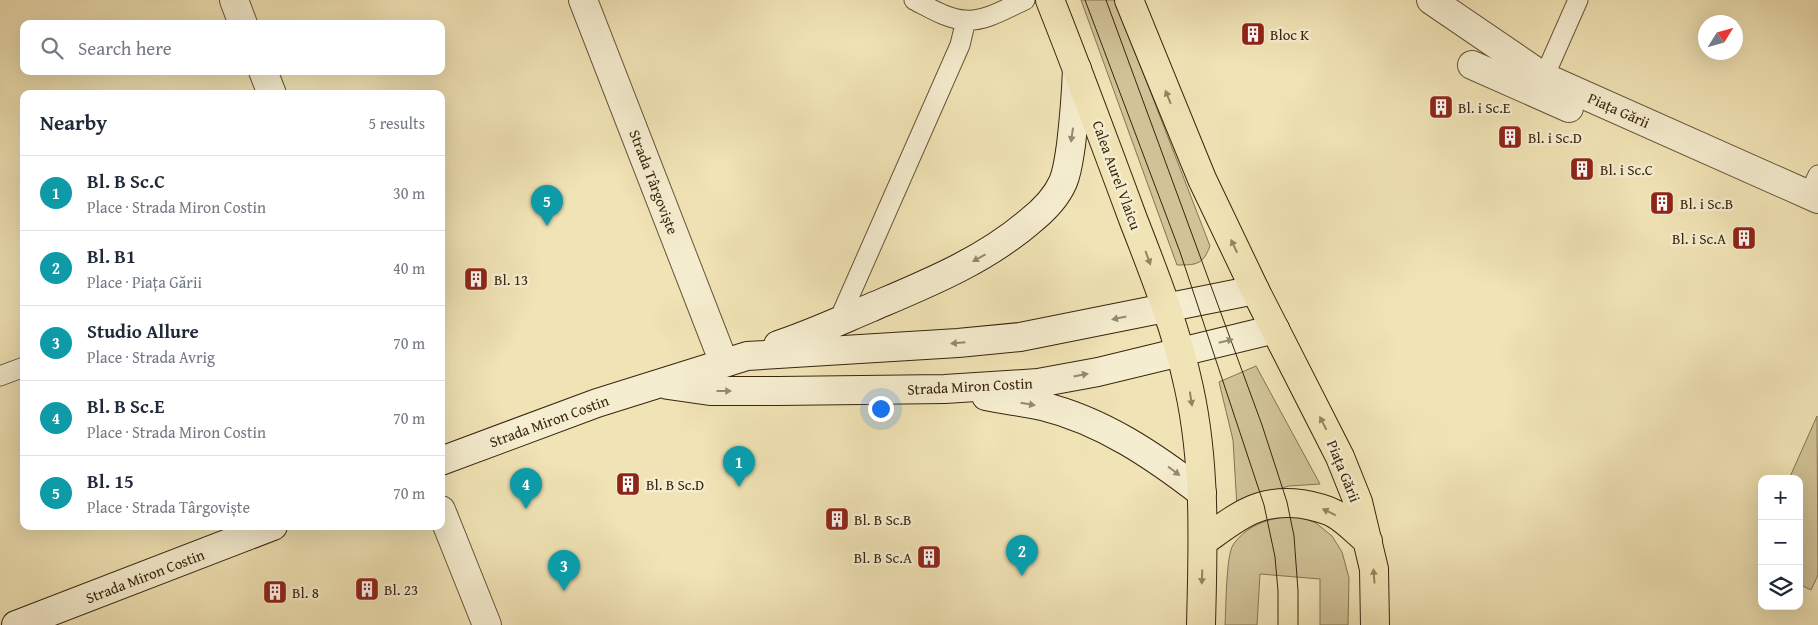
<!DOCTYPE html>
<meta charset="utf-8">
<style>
body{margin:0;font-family:"Gentium Book Plus",serif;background:#f2f2f3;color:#1f2937}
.controls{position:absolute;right:15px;bottom:15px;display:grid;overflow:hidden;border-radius:10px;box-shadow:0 5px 20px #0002}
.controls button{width:45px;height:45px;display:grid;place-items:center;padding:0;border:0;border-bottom:1px solid #e0e1e3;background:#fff;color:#1f2937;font:25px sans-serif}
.compass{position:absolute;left:1698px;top:15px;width:45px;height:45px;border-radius:50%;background:#fff;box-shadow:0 5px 20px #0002;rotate:53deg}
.you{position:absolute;left:880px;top:408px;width:18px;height:18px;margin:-12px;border:4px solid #fff;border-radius:50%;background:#1a73e8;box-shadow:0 0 0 8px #1a73e833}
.badge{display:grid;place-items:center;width:32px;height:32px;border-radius:50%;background:#d93025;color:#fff;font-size:16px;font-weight:700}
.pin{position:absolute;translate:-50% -41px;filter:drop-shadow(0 1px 2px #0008)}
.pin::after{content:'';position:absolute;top:26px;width:18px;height:15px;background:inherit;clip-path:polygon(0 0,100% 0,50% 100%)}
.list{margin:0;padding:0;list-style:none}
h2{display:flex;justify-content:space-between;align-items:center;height:65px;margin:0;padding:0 20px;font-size:21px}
h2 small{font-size:16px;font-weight:400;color:#747a83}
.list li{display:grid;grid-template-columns:32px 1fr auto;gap:15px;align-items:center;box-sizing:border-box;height:75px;padding:0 20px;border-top:1px solid #e0e1e3}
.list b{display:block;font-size:19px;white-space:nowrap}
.list p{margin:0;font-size:16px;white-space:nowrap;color:#747a83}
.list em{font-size:16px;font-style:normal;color:#747a83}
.icon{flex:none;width:28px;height:28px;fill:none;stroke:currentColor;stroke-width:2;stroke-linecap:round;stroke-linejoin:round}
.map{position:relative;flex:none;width:1818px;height:625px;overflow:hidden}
.search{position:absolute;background:#fff;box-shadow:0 5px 20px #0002;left:20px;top:20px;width:425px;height:55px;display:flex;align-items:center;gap:12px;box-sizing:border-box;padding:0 18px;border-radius:10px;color:#747a83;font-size:19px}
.panel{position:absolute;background:#fff;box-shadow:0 5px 20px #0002;left:20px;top:90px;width:425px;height:440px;border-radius:10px}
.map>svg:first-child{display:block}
</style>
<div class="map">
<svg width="1818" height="625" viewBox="0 0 1818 625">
<rect width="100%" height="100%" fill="#f0e3b5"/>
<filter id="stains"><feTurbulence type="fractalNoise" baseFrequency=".004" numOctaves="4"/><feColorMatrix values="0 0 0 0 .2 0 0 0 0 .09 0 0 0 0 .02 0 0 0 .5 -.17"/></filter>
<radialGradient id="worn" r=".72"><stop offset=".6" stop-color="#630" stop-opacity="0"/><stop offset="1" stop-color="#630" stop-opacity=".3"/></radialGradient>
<path fill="#d1c398" stroke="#847452" d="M1081 0H1115L1210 246C1203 265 1196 265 1177 265Z
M1256 366 1320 484 1289 486 1265 493 1237 507 1233 440 1219 382Z
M1817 416 1818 575 1811 590 1799 584V479H1789Z
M1298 516 1316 523 1332 536 1342 552 1349 578 1348 625H1320V579L1260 574 1257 625H1225C1226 609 1226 556 1233 545 1248 523 1273 517 1298 516Z"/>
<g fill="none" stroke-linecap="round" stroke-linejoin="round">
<defs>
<path id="lane" d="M914 0C930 8 947 19 965 20 985 22 1007 8 1025 0
M1544 77 1578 0
M1809 195 1818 175
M838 322 960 45 966 20
M0 376 24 367"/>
<path id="street" d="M234 0 243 24
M583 0 724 363
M1431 0 1544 77 1818 199
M1472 65 1569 108
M263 71 272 94
M441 510 487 625"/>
<path id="secondary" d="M778 345C809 335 839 321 870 308 926 284 982 262 1029 222 1043 211 1056 198 1063 182 1068 170 1069 157 1071 145 1074 119 1076 95 1077 69
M668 385 710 391H778L945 389 1038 383 1098 372 1275 329
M986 396C1005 400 1024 402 1042 406 1103 421 1154 456 1202 493
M441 461 597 403 747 356 958 343 1020 337 1255 290
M16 625 273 526"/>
<path id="primary" d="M1050 0C1079 73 1106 146 1133 219 1154 273 1177 331 1189 388 1206 466 1203 546 1201 625
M1129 0 1202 179 1255 290 1340 457 1358 502 1374 569 1375 625
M1204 541C1237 517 1258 498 1302 504 1314 506 1324 508 1335 514 1347 521 1357 532 1368 541"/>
</defs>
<use href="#lane" stroke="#665437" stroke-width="21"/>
<use href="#street" stroke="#665437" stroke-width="30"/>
<use href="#secondary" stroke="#38250d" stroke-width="30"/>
<use href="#primary" stroke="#38250d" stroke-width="30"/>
<use href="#lane" stroke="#f5edcf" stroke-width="19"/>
<use href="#street" stroke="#f5edcf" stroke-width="28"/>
<use href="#secondary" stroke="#f5edcf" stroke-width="28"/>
<use href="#primary" stroke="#f0e3b5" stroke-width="28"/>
<path stroke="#38250d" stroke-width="1" d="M1085 0 1180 252 1264 505 1275 557 1278 591V625
M1106 0 1262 425 1287 502 1294 536 1298 591V625"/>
</g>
<defs><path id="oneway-solid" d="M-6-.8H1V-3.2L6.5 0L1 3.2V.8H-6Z" transform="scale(1.25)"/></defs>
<g fill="#948461">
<use href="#oneway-solid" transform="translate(1168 97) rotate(-112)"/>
<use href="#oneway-solid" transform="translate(1234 246) rotate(-115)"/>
<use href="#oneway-solid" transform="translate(1148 258) rotate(70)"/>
<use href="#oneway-solid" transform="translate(1191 399) rotate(81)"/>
<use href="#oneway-solid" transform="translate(1323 423) rotate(-117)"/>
<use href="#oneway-solid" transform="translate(1329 512) rotate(-154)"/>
<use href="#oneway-solid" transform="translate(1374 576) rotate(-94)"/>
<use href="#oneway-solid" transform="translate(1202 577) rotate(92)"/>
</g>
<g fill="#96896e">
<use href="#oneway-solid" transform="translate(1072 135) rotate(98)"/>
<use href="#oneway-solid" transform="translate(979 258) rotate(151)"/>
<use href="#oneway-solid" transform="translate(1119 318) rotate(168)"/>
<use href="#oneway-solid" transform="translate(1226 341) rotate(-14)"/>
<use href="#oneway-solid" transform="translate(958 343) rotate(175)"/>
<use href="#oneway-solid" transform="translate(1081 375) rotate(-11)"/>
<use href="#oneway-solid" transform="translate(724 391)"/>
<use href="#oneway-solid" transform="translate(1028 404) rotate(10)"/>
<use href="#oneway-solid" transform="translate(1174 471) rotate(37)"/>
</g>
<defs>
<symbol id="building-square" viewBox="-11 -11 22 22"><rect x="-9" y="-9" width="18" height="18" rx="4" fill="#8f2418" stroke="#f5edcf"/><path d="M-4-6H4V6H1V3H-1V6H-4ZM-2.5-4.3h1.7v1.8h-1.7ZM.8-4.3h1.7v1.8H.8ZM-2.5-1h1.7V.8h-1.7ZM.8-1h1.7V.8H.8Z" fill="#fff"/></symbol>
</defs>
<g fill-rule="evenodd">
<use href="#building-square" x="1239" y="20" width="28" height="28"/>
<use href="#building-square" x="1427" y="93" width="28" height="28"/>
<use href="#building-square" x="1496" y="123" width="28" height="28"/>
<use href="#building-square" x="1568" y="155" width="28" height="28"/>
<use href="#building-square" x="1648" y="189" width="28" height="28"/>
<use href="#building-square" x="1730" y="224" width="28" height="28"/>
<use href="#building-square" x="462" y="265" width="28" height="28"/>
<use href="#building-square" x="614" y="470" width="28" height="28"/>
<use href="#building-square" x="823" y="505" width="28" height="28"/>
<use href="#building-square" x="915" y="543" width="28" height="28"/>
<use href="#building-square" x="353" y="575" width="28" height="28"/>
<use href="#building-square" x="261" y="578" width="28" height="28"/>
</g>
<g text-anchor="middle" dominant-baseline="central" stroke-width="5" stroke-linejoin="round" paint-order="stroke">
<g font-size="15" fill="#38250d" stroke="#f5edcf" text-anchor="start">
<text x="1270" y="34">Bloc K</text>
<text x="1458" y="107">Bl. i Sc.E</text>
<text x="1528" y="137">Bl. i Sc.D</text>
<text x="1600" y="169">Bl. i Sc.C</text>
<text x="1680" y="203">Bl. i Sc.B</text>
<text x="1726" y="238" text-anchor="end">Bl. i Sc.A</text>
<text x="494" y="279">Bl. 13</text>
<text x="646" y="484">Bl. B Sc.D</text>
<text x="854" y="519">Bl. B Sc.B</text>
<text x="912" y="557" text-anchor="end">Bl. B Sc.A</text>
<text x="384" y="589">Bl. 23</text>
<text x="292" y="592">Bl. 8</text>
</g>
<g font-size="15" fill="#38250d" stroke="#f5edcf">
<text transform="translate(1619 110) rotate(24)">Piața Gării</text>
<text transform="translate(1117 175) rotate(70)">Calea Aurel Vlaicu</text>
<text transform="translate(654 182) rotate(69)">Strada Târgoviște</text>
<text transform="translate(970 386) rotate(-3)">Strada Miron Costin</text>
<text transform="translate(549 421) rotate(-20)">Strada Miron Costin</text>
<text transform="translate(1344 471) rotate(68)">Piața Gării</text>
<text transform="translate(145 576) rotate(-21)">Strada Miron Costin</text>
</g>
</g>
<rect width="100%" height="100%" filter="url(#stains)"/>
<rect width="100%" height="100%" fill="url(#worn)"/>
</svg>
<div class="controls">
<button>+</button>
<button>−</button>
<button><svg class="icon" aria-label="layers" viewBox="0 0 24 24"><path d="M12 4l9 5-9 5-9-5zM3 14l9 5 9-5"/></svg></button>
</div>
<svg class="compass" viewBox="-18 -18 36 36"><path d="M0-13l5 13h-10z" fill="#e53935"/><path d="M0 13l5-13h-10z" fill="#747a83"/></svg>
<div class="you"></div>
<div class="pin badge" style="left:739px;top:487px;background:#0f9aa8">1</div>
<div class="pin badge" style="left:1022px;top:576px;background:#0f9aa8">2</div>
<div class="pin badge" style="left:564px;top:591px;background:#0f9aa8">3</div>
<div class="pin badge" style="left:526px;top:509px;background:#0f9aa8">4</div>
<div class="pin badge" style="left:547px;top:226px;background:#0f9aa8">5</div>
<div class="search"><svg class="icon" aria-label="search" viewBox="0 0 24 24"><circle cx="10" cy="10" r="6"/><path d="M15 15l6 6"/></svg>Search here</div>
<section class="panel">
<h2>Nearby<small>5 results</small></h2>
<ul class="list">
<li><span class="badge" style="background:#0f9aa8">1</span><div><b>Bl. B Sc.C</b><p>Place · Strada Miron Costin</p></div><em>30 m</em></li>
<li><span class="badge" style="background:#0f9aa8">2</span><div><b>Bl. B1</b><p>Place · Piața Gării</p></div><em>40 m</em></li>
<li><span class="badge" style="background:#0f9aa8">3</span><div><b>Studio Allure</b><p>Place · Strada Avrig</p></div><em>70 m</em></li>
<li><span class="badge" style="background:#0f9aa8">4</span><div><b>Bl. B Sc.E</b><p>Place · Strada Miron Costin</p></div><em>70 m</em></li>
<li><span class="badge" style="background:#0f9aa8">5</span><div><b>Bl. 15</b><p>Place · Strada Târgoviște</p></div><em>70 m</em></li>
</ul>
</section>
</div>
